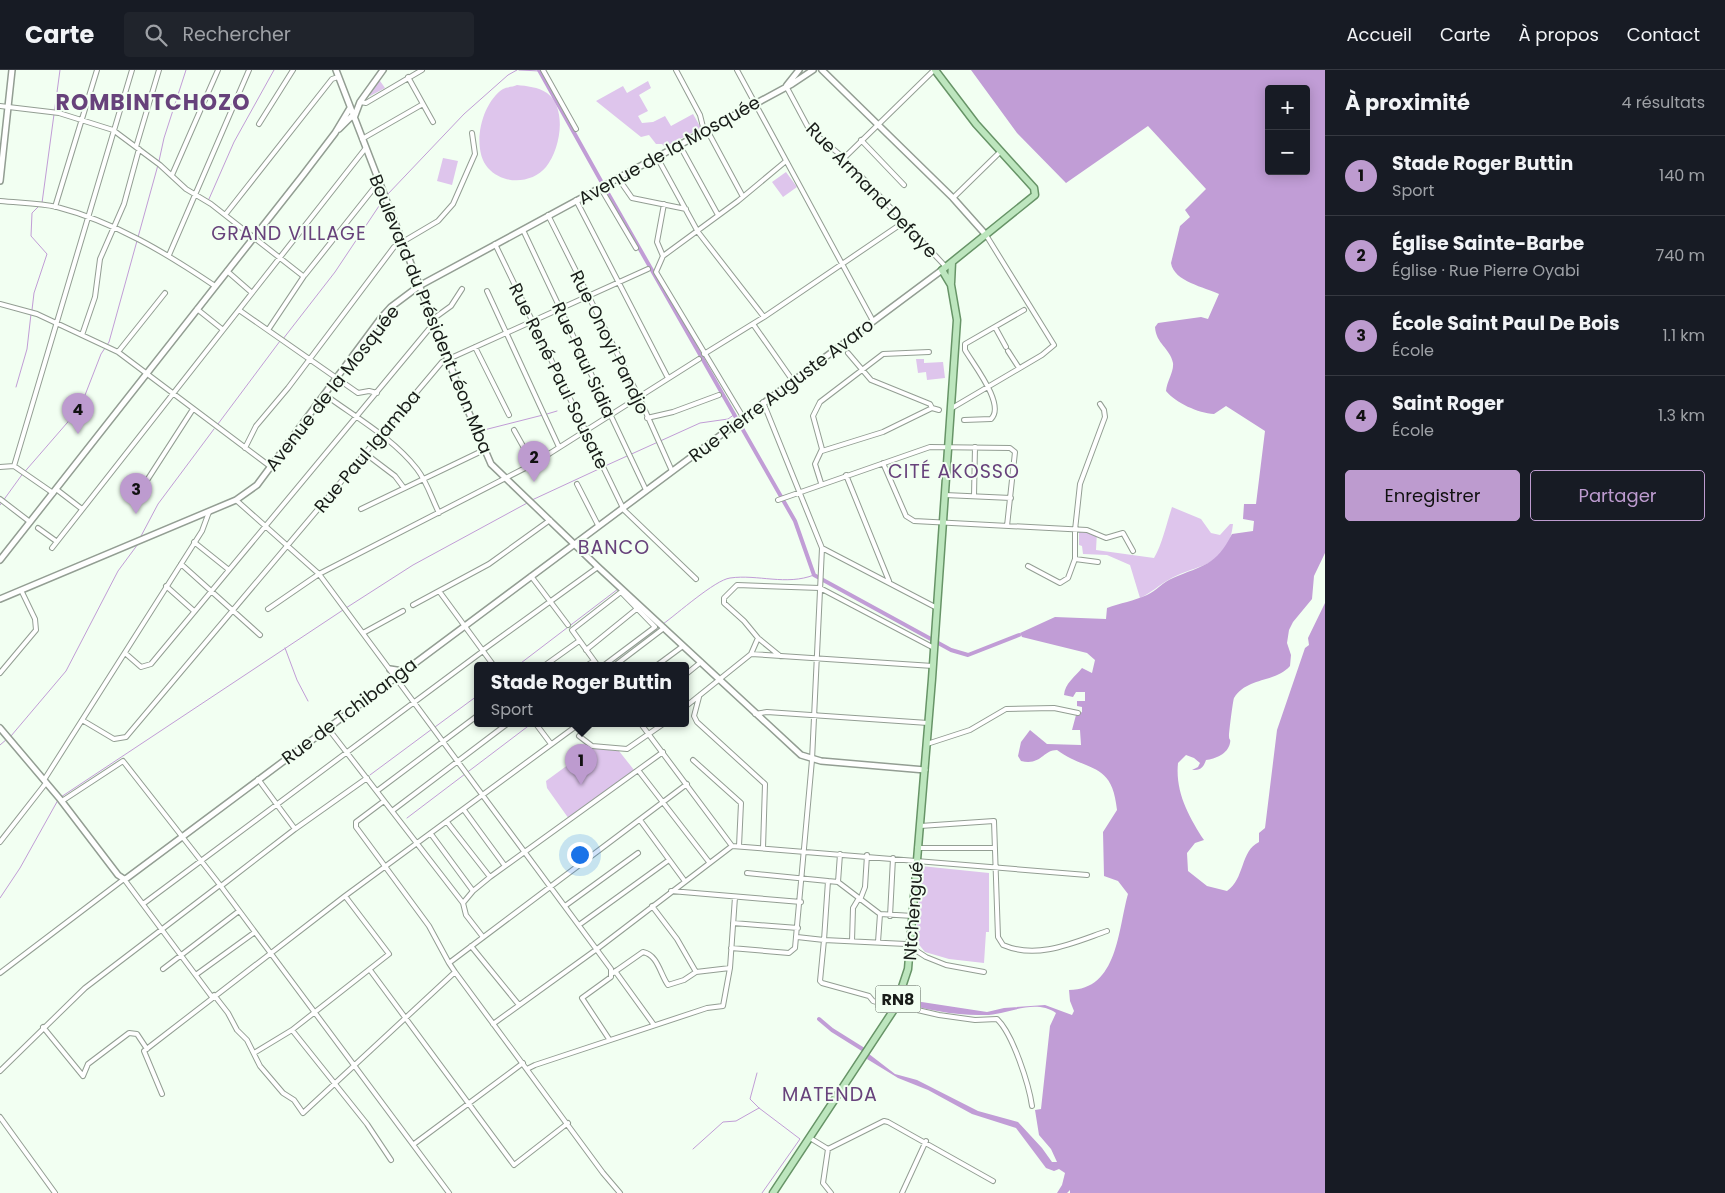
<!DOCTYPE html>
<html lang="fr">
<meta charset="utf-8">
<style>
body{margin:0;font-family:Poppins,sans-serif;background:#20242c;color:#f1f3f6}
.controls{position:absolute;right:15px;top:15px;display:grid;overflow:hidden;border-radius:5px;box-shadow:0 2px 12px #0003}
.controls button{width:45px;height:45px;display:grid;place-items:center;padding:0;border:0;border-bottom:1px solid #363941;background:#171b24;color:#f1f3f6;font:25px sans-serif}
.you{position:absolute;left:579px;top:784px;width:18px;height:18px;margin:-12px;border:4px solid #fff;border-radius:50%;background:#1a73e8;box-shadow:0 0 0 8px #1a73e833}
.badge{display:grid;place-items:center;width:32px;height:32px;border-radius:50%;background:#bd9bcf;color:#111;font-size:16px;font-weight:700}
.pin{position:absolute;translate:-50% -41px;filter:drop-shadow(0 1px 2px #0008)}
.pin::after{content:'';position:absolute;top:26px;width:18px;height:15px;background:inherit;clip-path:polygon(0 0,100% 0,50% 100%)}
.popup{position:absolute;left:474px;top:592px;width:215px;height:65px;box-sizing:border-box;display:grid;place-content:center;border-radius:5px;background:#171b24;filter:drop-shadow(0 1px 4px #0005);font-size:16px;white-space:nowrap;color:#9ea1a6}
.popup b{font-size:19px;color:#f1f3f6}
.popup::after{content:'';position:absolute;left:50%;top:100%;margin-left:-10px;border:10px solid transparent;border-top-color:#171b24}
.list{margin:0;padding:0;list-style:none}
h2{display:flex;justify-content:space-between;align-items:center;height:65px;margin:0;padding:0 20px;font-size:21px}
h2 small{font-size:16px;font-weight:400;color:#9ea1a6}
.list li{display:grid;grid-template-columns:32px 1fr auto;gap:15px;align-items:center;box-sizing:border-box;height:80px;padding:0 20px;border-top:1px solid #363941}
.list b{display:block;font-size:19px;white-space:nowrap}
.list p{margin:0;font-size:16px;white-space:nowrap;color:#9ea1a6}
.list em{font-size:16px;font-style:normal;color:#9ea1a6}
.actions{display:flex;gap:10px;padding:15px 20px}
.actions a{flex:1;padding:11px 0;border:1px solid #bd9bcf;border-radius:5px;text-align:center;font-size:18px;color:#bd9bcf}
.actions .main{background:#bd9bcf;color:#111}
.icon{flex:none;width:28px;height:28px;fill:none;stroke:currentColor;stroke-width:2;stroke-linecap:round;stroke-linejoin:round}
.map{position:relative;flex:none;width:1325px;height:1123px;overflow:hidden}
header{display:flex;align-items:center;gap:30px;box-sizing:border-box;height:70px;padding:0 25px;background:#171b24;border-bottom:1px solid #363941}
header strong{font-size:24px}
nav{display:flex;gap:28px;margin-inline-start:auto;font-size:18px}
.search{width:350px;height:45px;background:#20242c;display:flex;align-items:center;gap:12px;box-sizing:border-box;padding:0 18px;border-radius:5px;color:#9ea1a6;font-size:19px}
main{display:flex}
aside{flex:1;background:#171b24}
.map>svg:first-child{display:block}
</style>
<header>
<strong>Carte</strong>
<div class="search"><svg class="icon" aria-label="search" viewBox="0 0 24 24"><circle cx="10" cy="10" r="6"/><path d="M15 15l6 6"/></svg>Rechercher</div>
<nav><a>Accueil</a><a>Carte</a><a>À propos</a><a>Contact</a></nav>
</header>
<main>
<div class="map">
<svg width="1325" height="1123" viewBox="0 0 1325 1123">
<rect width="100%" height="100%" fill="#f2fff2"/>
<path fill="#dec5ec" d="M378 8 385 18 370 26 367 22Z
M648 11 651 18 639 25 648 41 638 46 642 53 653 52 665 46 671 56 693 44 701 58 665 77 662 74H656L649 65 641 67 596 31 623 16 627 23Z
M517 15C527 16 538 17 547 23 568 39 560 80 546 97 532 114 503 115 488 98 471 79 481 33 503 19 506 17 513 17 517 15Z
M443 88 458 91 452 115 437 111Z
M786 102 797 117 783 127 772 112Z
M916 289H924V293L943 292 945 308 927 310 926 302 918 303Z
M1172 437 1201 449 1211 463 1220 465 1230 454H1233C1228 498 1199 493 1170 509 1159 515 1151 523 1140 528L1130 495 1107 485 1083 484 1082 476 1079 475V458L1097 462 1096 480 1154 488C1162 475 1167 452 1172 437Z
M591 678 619 681 634 700 569 749 547 718 546 711Z
M921 796 989 803V862H986L984 893 949 889 925 882 916 871Z"/>
<path fill="#c19dd6" fill-rule="evenodd" d="M971 0H1325V483L1314 506 1312 529 1293 552 1289 560 1287 573 1291 585 1290 596C1275 613 1247 607 1234 628 1233 630 1229 662 1229 666 1229 671 1231 668 1230 673 1228 684 1215 689 1206 690 1203 698 1201 700 1192 700L1198 697 1200 693 1194 688 1186 685 1178 693C1175 722 1189 747 1204 770L1195 773 1187 783 1188 801 1207 816 1227 821C1245 809 1240 781 1259 772V763L1265 758 1277 660 1305 578 1309 575 1308 568 1325 533V1123H1070V1120L1067 1123H1057L1062 1115 1065 1103 1059 1099 1054 1101 1046 1098 1016 1058 972 1044 928 1020 898 1008 867 989 869 984 895 1004 917 1010 978 1041 1018 1052 1042 1078 1052 1092H1057L1051 1079 1039 1065 1035 1040 1041 1039 1050 956 1056 943C1034 928 1007 945 985 945 958 946 926 940 901 932L902 929 987 942 1004 938 1045 935 1072 945 1074 941 1070 931 1069 920C1118 920 1118 859 1128 824L1118 811 1104 806 1103 762 1117 740C1112 691 1089 703 1057 680 1043 680 1041 696 1021 691L1018 686 1021 672 1030 660 1047 674 1081 675 1080 660H1072L1076 645 1082 642V637L1077 636V631H1085V622H1076L1073 627 1064 625C1065 613 1075 607 1082 598L1092 603 1095 590 1087 583 1022 567 1020 563 1055 547 1106 549 1107 538C1120 533 1134 531 1147 525 1156 521 1163 512 1173 508 1203 495 1216 496 1232 464L1253 461 1254 451 1243 449 1244 434H1256L1265 361 1226 336 1214 344C1198 343 1176 333 1166 321 1167 311 1174 302 1173 293 1170 278 1156 274 1155 257L1158 253 1201 247 1208 249 1219 224C1205 217 1174 212 1171 193L1180 156 1190 147 1185 140 1206 119 1148 56 1066 113 1017 63ZM1269 19H1306V101H1269Z"/>
<g fill="none" stroke-linecap="round" stroke-linejoin="round">
<path stroke="#c19dd6" stroke-width="1" d="M519 0 540 1
M159 91 164 68 186 0
M387 125 464 44 508 5 517 0
M209 129 234 72 274 0
M42 133 60 0
M32 240 34 223 47 184 31 166 32 143 39 136
M283 269 335 202 383 130
M16 317 27 279 31 244
M547 344 557 341
M218 354 280 271
M480 361 543 345
M605 396 700 353 728 349 735 344
M532 430 601 398
M0 435 21 406 80 338 101 284 109 272 158 95
M140 468 158 434 214 359
M346 538 413 495 529 432
M663 554C677 544 715 510 730 508 758 504 786 516 814 505
M285 578 297 610 308 631
M517 596 618 519
M607 596 660 556
M435 657 477 626
M11 666 66 601 118 501 138 474
M0 675 7 669
M370 705 432 659
M61 727 343 540
M407 748 531 654
M0 828 20 798 58 730
M757 1003 750 1029 759 1038 800 1069 762 1123
M693 1079 723 1052 736 1051 759 1038"/>
<path stroke="#c19dd6" stroke-width="4" d="M539 0 601 111
M605 118 795 451 814 505 951 580 968 585 1019 565
M819 949 832 960 864 980"/>
<defs>
<path id="minor" d="M543 0 576 59
M676 0 700 45 704 61
M737 0 873 251
M408 7 433 52
M786 16 809 59 844 88 946 197
M360 32 366 33 422 0
M0 36 59 43 113 60 160 95 186 119 211 134 303 206 305 205 378 113
M259 54 293 0
M707 60 742 125
M362 69 423 34
M861 70 904 115
M679 74 718 145
M136 77 159 0
M657 87 698 162 764 247
M844 88 934 0
M172 105 218 0
M618 108 632 128 686 139
M600 117 636 178
M953 128 1001 81
M576 130 668 308
M0 131C19 133 39 133 57 137 115 152 166 183 215 216
M55 137 97 0
M225 145 332 9 338 7
M548 145 639 327 672 401
M523 160 646 420
M495 174 624 440 696 509
M169 185 249 0
M663 186 657 172 664 134
M227 201 251 222
M487 221 559 377
M0 234 37 244 118 282 271 397
M197 239 222 259
M239 240 358 323 369 321 377 323
M433 249 451 236 462 219
M753 254 793 311
M995 257 1006 277
M268 260 304 206
M82 265 95 227 100 189 124 134 139 79
M475 277 509 345
M1008 281 1019 298
M118 282 165 223
M848 283 871 310 930 334 932 338
M704 284 764 247 904 152
M324 324C355 347 393 368 417 399 427 412 432 429 439 443
M952 338 1042 285 1054 275 986 165
M743 347 656 202 663 186 738 131 786 91
M647 348 673 342 719 325
M964 350 991 349C1006 335 973 294 965 280V274L1024 240
M514 360 533 394
M245 378 256 356 288 318 394 177 438 151 453 134 475 84 472 63
M822 381 883 362 932 338 939 340
M366 384 395 406 404 418
M883 393 906 446 914 451 1087 460 1106 468 1123 463 1133 481
M14 396 53 423
M0 397 14 396 132 0
M846 405 889 511
M821 413 815 394 822 379 813 346 820 332 883 284 929 282
M577 414 598 455
M144 415 193 339
M56 419 82 439
M945 425 1011 428
M974 426 975 377
M0 429 30 452
M236 430 319 504 611 899V907L582 928 609 969
M778 430 930 377 1010 378 1015 382 1007 456
M361 439 484 380
M38 458 56 471
M194 472 229 500
M52 478 365 79
M822 478 937 538
M1075 489 1098 492
M181 494 260 565
M1028 496 1060 513 1068 508 1075 489V460L1080 414 1105 347 1104 340 1100 334
M531 506 568 555
M166 516 194 541
M439 521 494 596
M413 535 489 494 550 450
M268 539 319 504 533 394 699 289
M363 563 403 541
M483 580 598 497
M586 580 639 537
M125 583 141 597 151 594 434 253
M751 584 933 596
M780 586 758 568 744 551 724 533V528L737 515 820 518 934 578
M544 596 579 571
M586 596 594 591
M598 596 572 560 621 522 655 557 603 596
M614 596 664 558
M656 596 683 576
M0 603 36 560 35 549 21 520
M685 605 701 592
M699 627 694 646 697 652 765 714 763 778
M685 637 751 584 758 568
M755 644 767 642 928 653
M82 650 114 669 126 667 442 292 648 199
M536 654 551 674
M641 654 732 776
M327 657 463 833 473 821 490 807 663 682
M579 666 592 676 627 679 663 654
M927 674 970 660 1006 639 1054 638 1078 643
M693 690 741 733 739 776
M638 700 709 792
M258 709 295 759
M44 710 202 461 209 442
M377 721 477 646
M62 731 123 691 220 815 449 1123
M384 731 356 752V757L429 856 449 893
M464 740 505 796
M392 741 507 654
M640 750 684 810
M447 752 490 807
M920 756 994 751 998 867 1003 875C1038 890 1075 872 1107 861
M431 764 473 821
M0 772 46 713
M917 778H995
M747 803 838 812 880 844 913 846
M828 811 824 870 906 874 926 887 946 895 984 902
M838 812 840 784
M221 816 295 759 367 708
M671 821 801 832
M860 830 865 817 867 785
M463 833 466 845 483 867
M143 834 483 581
M565 836 638 783
M652 836 677 869 696 902
M890 846 893 788
M733 853 798 858
M579 855 669 790
M797 867 824 870 820 911 822 913 869 926 873 931 895 938
M852 871 853 838 859 828
M878 872 880 844
M471 876 519 935
M731 878 789 883 795 878 812 690 822 478 763 332
M163 899 239 841
M370 900 514 1095 568 1053
M615 901 654 955
M455 902 603 1103 620 1123
M0 903 124 809 212 927
M613 903 643 882C658 885 660 904 668 915L684 910 696 902 730 898
M197 904 255 862
M214 925 228 943 237 960 247 970 260 996 283 1023 294 1030 303 1043 455 902 449 893 687 714
M896 935 939 945 975 950 997 949C1013 964 1029 1015 1032 1036
M493 954 597 879 732 776 1087 805
M43 957 83 1006
M292 960 367 1054 391 1090
M254 983 292 960 389 884 345 826
M527 999 535 995 707 938 723 936 730 898 735 827
M0 1001 85 918 220 815
M83 1006 88 994 129 963 137 964 147 979
M162 1024 144 981 345 826 579 654
M0 1047 55 1123
M810 1068 828 1079
M414 1074 523 993
M828 1079 884 1051 888 1052 993 1111
M828 1079 823 1113 831 1123
M902 1123 926 1071"/>
<path id="tertiary" d="M336 0 466 336 491 394 598 497 801 685 821 691 925 700
M822 0 953 128 986 165
M787 15 799 0
M354 48 360 32 383 0
M339 59 353 45
M0 111 12 0
M0 490 303 105 335 63 350 38
M0 529 236 430 257 415 381 248 391 237 419 216 792 14 813 0
M390 599 403 601
M0 658 60 729 118 805 124 809 127 808 942 200"/>
<path id="primary" d="M951 213 952 192
M773 1123 895 938 908 899 932 609 957 250 951 215 942 200 1035 125 1034 118 976 54 935 0"/>
</defs>
<use href="#minor" stroke="#939e93" stroke-width="6"/>
<use href="#tertiary" stroke="#939e93" stroke-width="8"/>
<use href="#primary" stroke="#679467" stroke-width="9"/>
<use href="#minor" stroke="#fff" stroke-width="4"/>
<use href="#tertiary" stroke="#fff" stroke-width="5"/>
<use href="#primary" stroke="#bde6be" stroke-width="6"/>
</g>
<g text-anchor="middle" dominant-baseline="central" stroke-width="4" stroke-linejoin="round" paint-order="stroke">
<rect fill="#f2fff2" stroke="#596059" stroke-width="1" x="875.5" y="915.5" width="45" height="27" rx="4"/>
<g font-size="16" font-weight="bold" fill="#181c18">
<text x="898" y="929">RN8</text>
</g>
<g font-size="18" fill="#181c18" stroke="#f2fff2">
<text transform="translate(669 80) rotate(-29)">Avenue de la Mosquée</text>
<text transform="translate(872 120) rotate(46)">Rue Armand Defaye</text>
<text transform="translate(431 244) rotate(68)">Boulevard du Président Léon Mba</text>
<text transform="translate(610 272) rotate(64)">Rue Onoyi Pandjo</text>
<text transform="translate(584 290) rotate(65)">Rue Paul Sidia</text>
<text transform="translate(559 306) rotate(64)">Rue René Paul Sousate</text>
<text transform="translate(332 318) rotate(-52)">Avenue de la Mosquée</text>
<text transform="translate(781 320) rotate(-37)">Rue Pierre Auguste Avaro</text>
<text transform="translate(367 381) rotate(-50)">Rue Paul Igamba</text>
<text transform="translate(349 641) rotate(-37)">Rue de Tchibanga</text>
<text transform="translate(913 841) rotate(-86)">Ntchengué</text>
</g>
<g font-size="19" letter-spacing="1" fill="#67427b" stroke="#f2fff2">
<text x="289" y="163">GRAND VILLAGE</text>
<text x="954" y="401">CITÉ AKOSSO</text>
<text x="614" y="477">BANCO</text>
<text x="830" y="1024">MATENDA</text>
</g>
<g font-size="22" font-weight="bold" letter-spacing="1" fill="#67427b" stroke="#f2fff2">
<text x="153" y="32">ROMBINTCHOZO</text>
</g>
</g>
</svg>
<div class="controls">
<button>+</button>
<button>−</button>
</div>
<div class="you"></div>
<div class="pin badge" style="left:581px;top:715px">1</div>
<div class="popup"><b>Stade Roger Buttin</b>Sport</div>
<div class="pin badge" style="left:534px;top:412px">2</div>
<div class="pin badge" style="left:136px;top:444px">3</div>
<div class="pin badge" style="left:78px;top:364px">4</div>
</div>
<aside>
<h2>À proximité<small>4 résultats</small></h2>
<ul class="list">
<li><span class="badge">1</span><div><b>Stade Roger Buttin</b><p>Sport</p></div><em>140 m</em></li>
<li><span class="badge">2</span><div><b>Église Sainte-Barbe</b><p>Église · Rue Pierre Oyabi</p></div><em>740 m</em></li>
<li><span class="badge">3</span><div><b>École Saint Paul De Bois</b><p>École</p></div><em>1.1 km</em></li>
<li><span class="badge">4</span><div><b>Saint Roger</b><p>École</p></div><em>1.3 km</em></li>
</ul>
<div class="actions"><a class="main">Enregistrer</a><a>Partager</a></div>
</aside>
</main>
